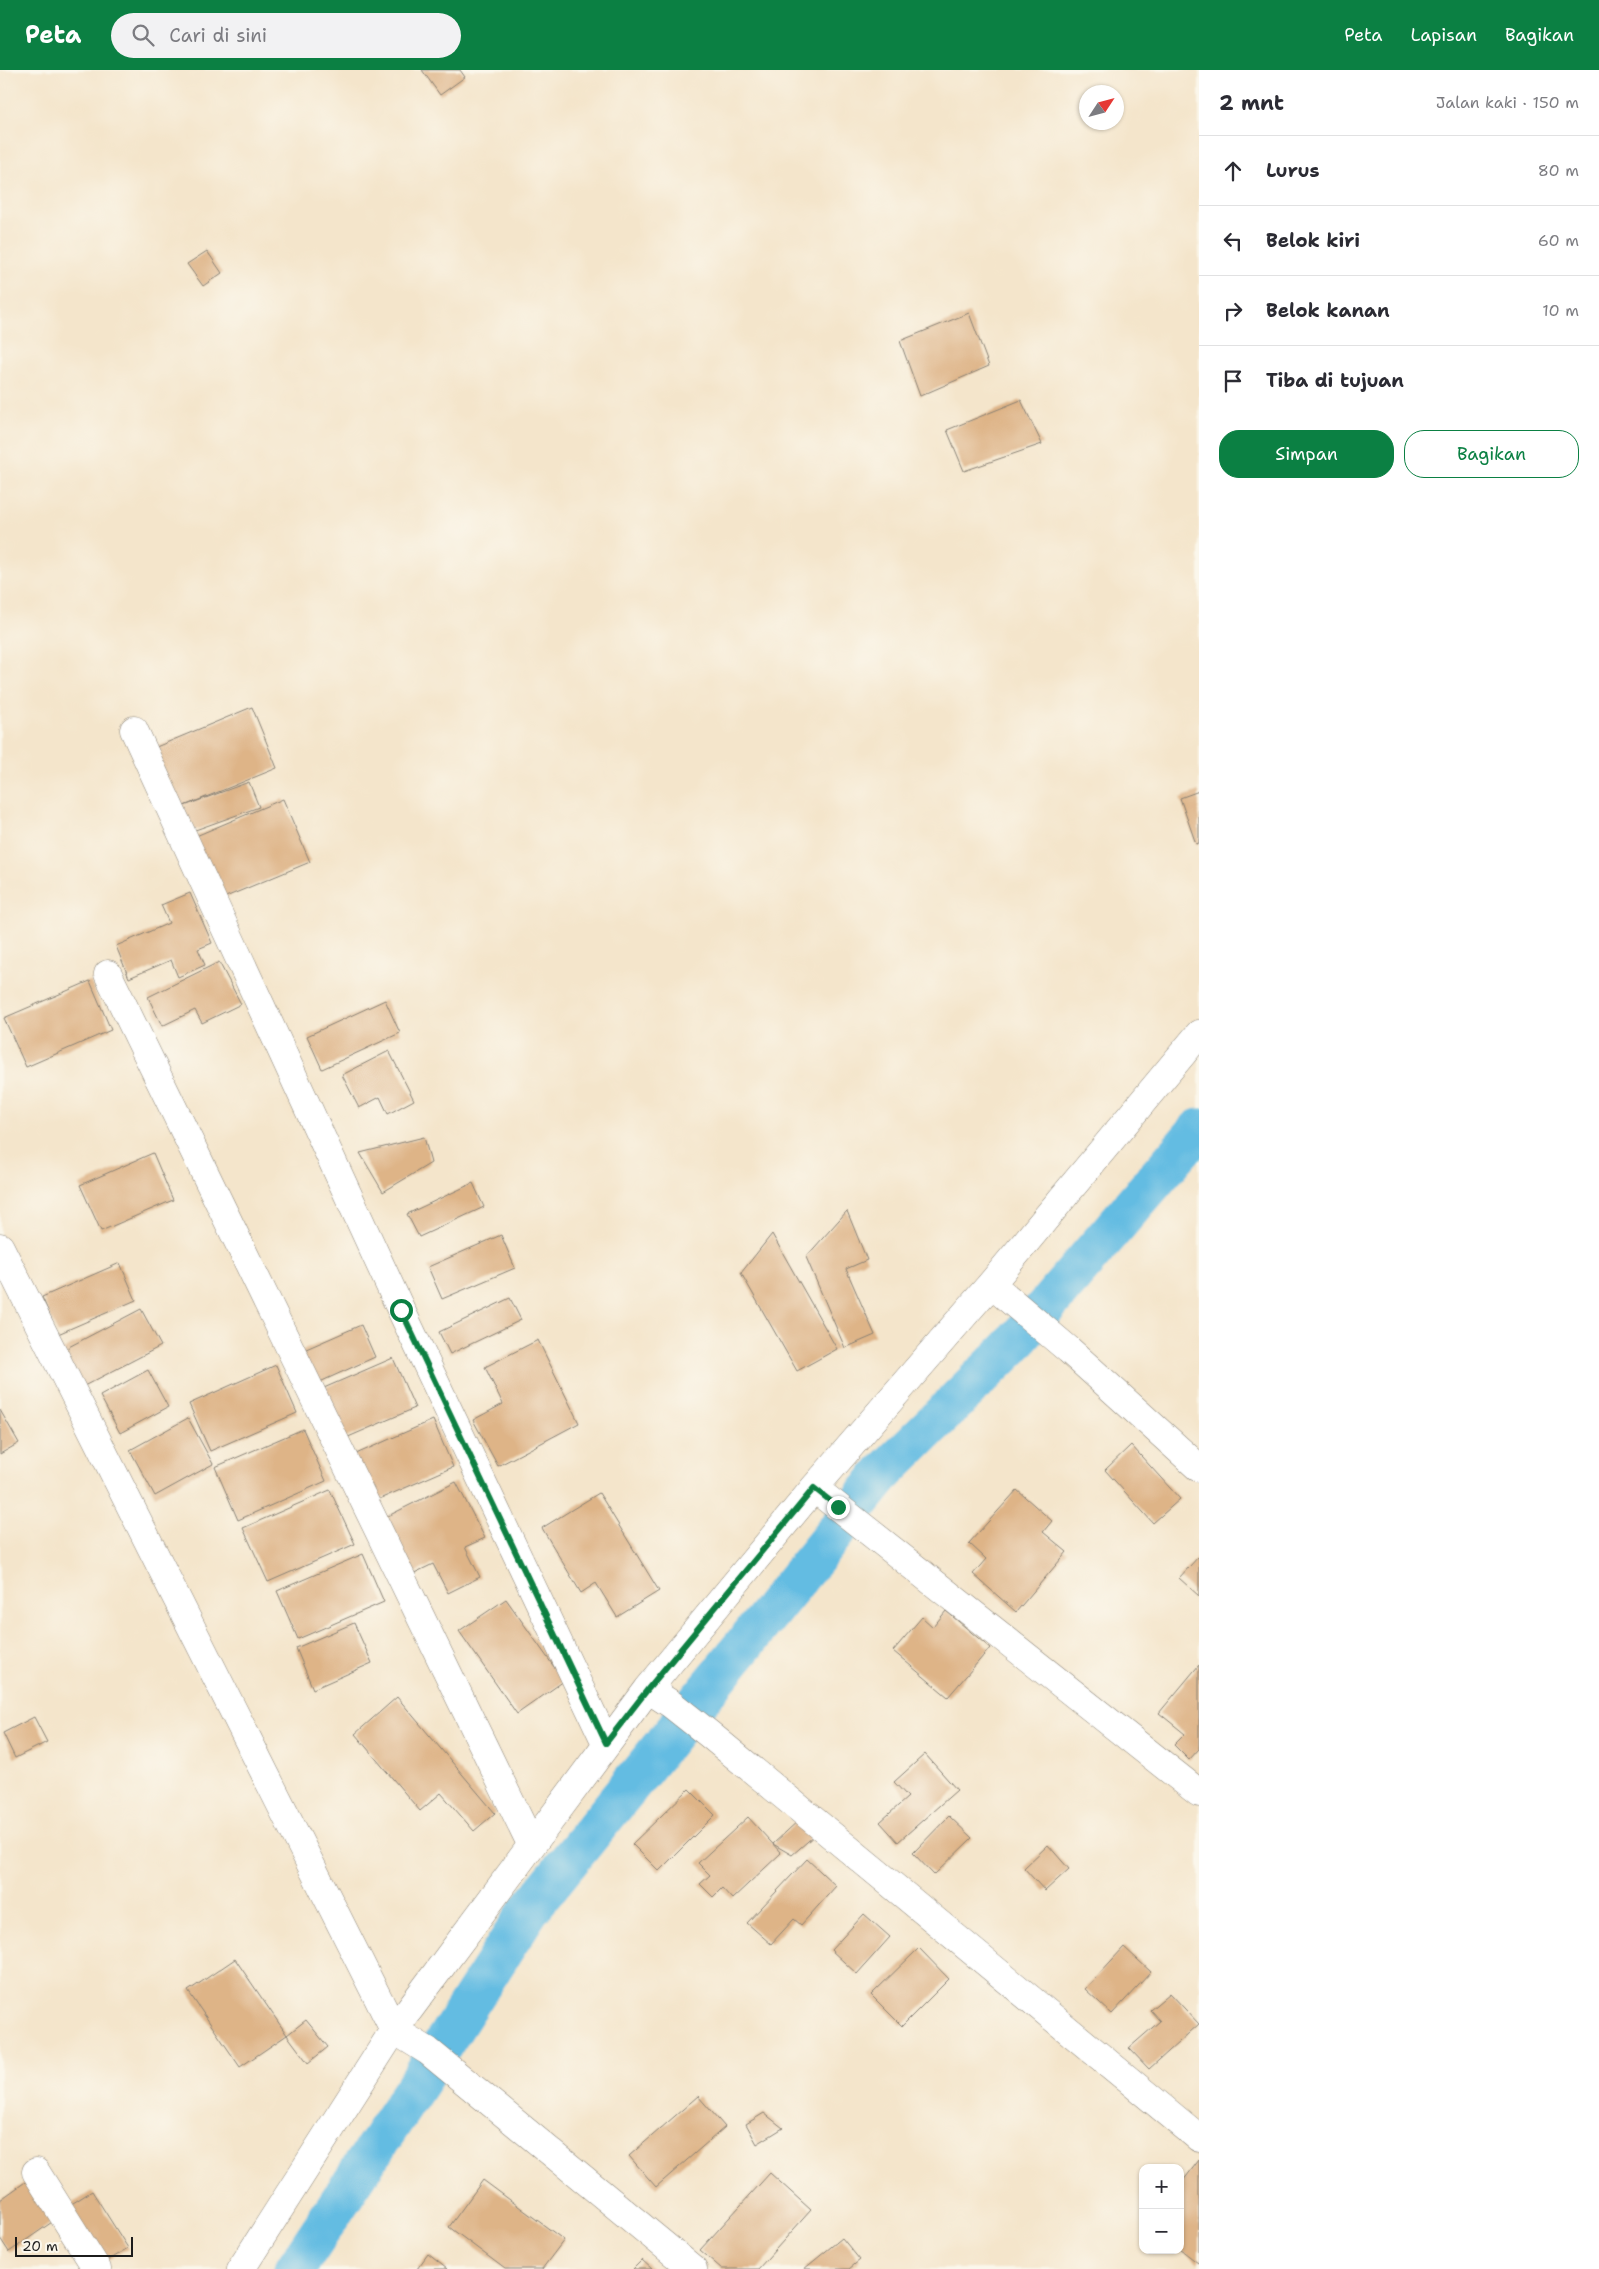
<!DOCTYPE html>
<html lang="id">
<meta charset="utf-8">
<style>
body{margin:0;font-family:"Shantell Sans",sans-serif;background:#f2f2f3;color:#2b2b33}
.controls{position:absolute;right:15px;bottom:15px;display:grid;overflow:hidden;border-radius:10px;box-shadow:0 1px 4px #0004}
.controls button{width:45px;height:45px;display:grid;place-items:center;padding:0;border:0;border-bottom:1px solid #e1e1e2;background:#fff;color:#2b2b33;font:25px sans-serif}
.compass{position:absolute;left:1079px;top:15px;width:45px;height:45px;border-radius:50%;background:#fff;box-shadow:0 1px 4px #0004;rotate:54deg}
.scale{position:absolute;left:15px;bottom:12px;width:118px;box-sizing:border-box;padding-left:5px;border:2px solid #1c1c1c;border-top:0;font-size:14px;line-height:18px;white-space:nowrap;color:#1c1c1c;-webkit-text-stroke:4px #fbf7ec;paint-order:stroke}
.stop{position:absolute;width:15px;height:15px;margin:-11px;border:4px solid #0b8043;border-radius:50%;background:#fff}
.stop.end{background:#0b8043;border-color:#fff;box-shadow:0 1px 5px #0008}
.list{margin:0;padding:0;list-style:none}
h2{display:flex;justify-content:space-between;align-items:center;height:65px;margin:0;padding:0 20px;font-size:21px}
h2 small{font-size:16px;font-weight:400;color:#7c7c81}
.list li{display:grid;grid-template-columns:32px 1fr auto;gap:15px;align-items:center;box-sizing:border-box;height:70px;padding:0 20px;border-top:1px solid #e1e1e2}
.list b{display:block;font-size:19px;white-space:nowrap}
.list em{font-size:16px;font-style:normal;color:#7c7c81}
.actions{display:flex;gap:10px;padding:15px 20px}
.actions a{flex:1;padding:11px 0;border:1px solid #0b8043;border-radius:20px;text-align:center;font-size:18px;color:#0b8043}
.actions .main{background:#0b8043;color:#fff}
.icon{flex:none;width:28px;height:28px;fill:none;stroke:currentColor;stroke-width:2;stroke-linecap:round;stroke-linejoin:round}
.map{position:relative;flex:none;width:1199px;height:2199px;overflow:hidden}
header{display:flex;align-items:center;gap:30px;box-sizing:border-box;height:70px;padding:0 25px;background:#0b8043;color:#fff}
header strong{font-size:24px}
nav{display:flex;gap:28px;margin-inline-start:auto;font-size:18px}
.search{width:350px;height:45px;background:#f2f2f3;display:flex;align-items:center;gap:12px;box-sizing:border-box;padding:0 18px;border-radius:28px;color:#7c7c81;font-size:19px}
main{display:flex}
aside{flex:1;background:#fff}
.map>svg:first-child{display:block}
</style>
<header>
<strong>Peta</strong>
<div class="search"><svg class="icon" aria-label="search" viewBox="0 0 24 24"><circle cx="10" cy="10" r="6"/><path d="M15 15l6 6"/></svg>Cari di sini</div>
<nav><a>Peta</a><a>Lapisan</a><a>Bagikan</a></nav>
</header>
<main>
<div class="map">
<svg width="1199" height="2199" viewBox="0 0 1199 2199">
<rect width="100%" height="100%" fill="#fbf7ec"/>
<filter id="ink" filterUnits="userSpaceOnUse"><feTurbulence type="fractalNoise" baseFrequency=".02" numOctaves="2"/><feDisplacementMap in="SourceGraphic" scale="10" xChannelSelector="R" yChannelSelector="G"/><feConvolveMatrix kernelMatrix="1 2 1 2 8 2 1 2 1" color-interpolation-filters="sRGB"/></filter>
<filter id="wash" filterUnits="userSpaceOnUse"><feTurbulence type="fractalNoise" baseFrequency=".0096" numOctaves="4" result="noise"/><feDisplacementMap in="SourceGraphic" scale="20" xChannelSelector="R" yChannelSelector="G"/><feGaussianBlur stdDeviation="1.12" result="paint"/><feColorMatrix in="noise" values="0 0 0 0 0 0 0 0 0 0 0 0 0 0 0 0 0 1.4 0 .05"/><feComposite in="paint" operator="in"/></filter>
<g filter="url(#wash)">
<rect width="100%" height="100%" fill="#f4e5cb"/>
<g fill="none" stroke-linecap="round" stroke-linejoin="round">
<path stroke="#64bce2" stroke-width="41" d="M295 2199 422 2007 529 1840 884 1402 1011 1277 1199 1059"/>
</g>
<g id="blocks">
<path fill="#deb487" d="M422 0H460L465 7 440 25Z
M207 181 222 203 203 216 187 194Z
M969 243 989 296 920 326 900 271Z
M1021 330 1042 374 964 401 947 360Z
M252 637 277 698 184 736 249 712 259 737 187 763 149 680Z
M1199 721V773L1196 774 1180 728Z
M283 729 310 792 216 831 189 769Z
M190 823 212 873 198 879 205 895 178 907 171 890 129 908 116 876 169 853 161 835Z
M219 892 241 934 202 953 195 940 162 956 148 927Z
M90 911 111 960 26 997 4 948Z
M385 930 400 963 322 999 307 966Z
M389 981 414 1030 388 1044 380 1027 359 1038 342 1005Z
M424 1067 431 1093 383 1122 360 1083Z
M153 1083 173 1130 101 1161 80 1115Z
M473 1113 484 1137 419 1167 407 1144Z
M847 1141 867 1190 846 1199 875 1265 845 1278 806 1187Z
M772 1164 837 1279 797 1301 741 1203Z
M501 1165 515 1198 442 1229 428 1197Z
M120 1193 136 1230 58 1264 42 1227Z
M510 1228 521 1250 450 1284 439 1262Z
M141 1239 161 1276 82 1317 63 1280Z
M361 1255 375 1287 311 1316 297 1283Z
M538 1270 579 1353 498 1396 473 1350 503 1334 485 1297Z
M393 1288 415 1338 339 1371 317 1321Z
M276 1295 297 1343 210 1381 189 1334Z
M148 1300 168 1337 120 1363 100 1326Z
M0 1340 19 1373 0 1384Z
M188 1348 213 1394 155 1426 130 1380Z
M433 1350 453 1397 368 1434 347 1388Z
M303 1359 326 1411 238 1450 215 1397Z
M1131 1375 1180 1429 1153 1453 1105 1400Z
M456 1412 485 1468 465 1477 480 1507 448 1523 433 1494 404 1508 376 1452Z
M330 1420 355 1474 268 1512 243 1458Z
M1017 1420 1052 1451 1043 1462 1067 1482 1016 1542 973 1504 986 1489 969 1473Z
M599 1423 659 1521 617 1547 596 1513 581 1523 542 1458Z
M363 1484 384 1532 298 1569 277 1521Z
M1199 1486V1526L1179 1508Z
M506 1529 564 1611 517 1644 459 1561Z
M946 1541 990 1578 948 1627 893 1581 922 1547 933 1557Z
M354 1553 372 1593 313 1619 296 1578Z
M1199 1595V1679L1189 1690 1174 1675 1185 1664 1159 1643Z
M397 1627 495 1743 474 1761 441 1723 420 1741 355 1664Z
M34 1647 47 1672 15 1688 3 1663Z
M925 1684 957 1720 898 1772 880 1752 908 1727 894 1712Z
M689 1719 715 1745 659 1801 632 1774Z
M949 1746 972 1768 934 1805 913 1783Z
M748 1747 781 1783 732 1829 722 1818 713 1827 700 1814 710 1805 698 1793Z
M800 1749 815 1765 792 1785 773 1774Z
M1048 1775 1069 1799 1045 1821 1024 1798Z
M807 1789 836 1816 801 1855 794 1849 771 1874 747 1853Z
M864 1844 890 1867 857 1904 831 1880Z
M1124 1877 1151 1902 1112 1944 1085 1919Z
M919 1878 949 1909 902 1956 871 1925Z
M235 1889 287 1965 240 1997 188 1921Z
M1170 1923 1199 1954 1149 1999 1129 1978 1160 1951 1150 1940Z
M306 1950 328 1977 308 1993 287 1965Z
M698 2026 725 2057 656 2117 629 2086Z
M764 2043 783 2058 757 2074 746 2054Z
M1199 2090V2191L1198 2193 1180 2179V2115Z
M770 2103 811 2140 758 2199H722L700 2180Z
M28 2110 55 2150 9 2182 0 2168V2130Z
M483 2110 564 2170 542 2199H505L449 2157Z
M92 2121 128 2178 98 2196 62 2140Z
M842 2168 860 2190 849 2199H804Z
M428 2184 447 2199H417Z
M642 2190 652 2199H633Z"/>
</g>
</g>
<g filter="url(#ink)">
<use href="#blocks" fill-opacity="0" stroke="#888074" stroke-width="1"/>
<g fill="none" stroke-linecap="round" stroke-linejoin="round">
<defs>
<path id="minor" d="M134 660 401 1240 606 1673
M108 904 531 1774
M0 1177 394 1960 428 1981 693 2199
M991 1214 1069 1280 1199 1398
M814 1418 1199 1723
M648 1619 671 1634 709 1664 1199 2068
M36 2102 97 2199
M241 2199 394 1960 648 1619 814 1418 991 1214 1199 964"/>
</defs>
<use href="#minor" stroke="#888074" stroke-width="29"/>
<use href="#minor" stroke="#fff" stroke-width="28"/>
</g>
</g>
<g fill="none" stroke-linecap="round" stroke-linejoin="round" filter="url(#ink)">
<path stroke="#0b8043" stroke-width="6" d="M401 1240 606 1673 648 1619 814 1418 838 1437"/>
</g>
</svg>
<div class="controls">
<button>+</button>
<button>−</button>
</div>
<svg class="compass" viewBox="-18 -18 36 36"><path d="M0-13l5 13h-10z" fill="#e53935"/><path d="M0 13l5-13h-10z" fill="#7c7c81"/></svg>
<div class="scale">20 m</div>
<div class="stop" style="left:401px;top:1240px"></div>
<div class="stop end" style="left:838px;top:1437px"></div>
</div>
<aside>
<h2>2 mnt<small>Jalan kaki · 150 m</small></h2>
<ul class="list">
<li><svg class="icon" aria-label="ahead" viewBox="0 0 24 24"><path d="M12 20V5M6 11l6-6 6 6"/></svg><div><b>Lurus</b></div><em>80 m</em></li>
<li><svg class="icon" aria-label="left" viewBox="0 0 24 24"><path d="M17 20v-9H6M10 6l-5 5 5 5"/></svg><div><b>Belok kiri</b></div><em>60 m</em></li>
<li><svg class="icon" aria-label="right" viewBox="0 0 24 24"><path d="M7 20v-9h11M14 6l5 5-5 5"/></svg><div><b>Belok kanan</b></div><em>10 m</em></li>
<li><svg class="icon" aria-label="arrive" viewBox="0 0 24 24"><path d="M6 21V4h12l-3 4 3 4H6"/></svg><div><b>Tiba di tujuan</b></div></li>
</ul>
<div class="actions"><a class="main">Simpan</a><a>Bagikan</a></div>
</aside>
</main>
